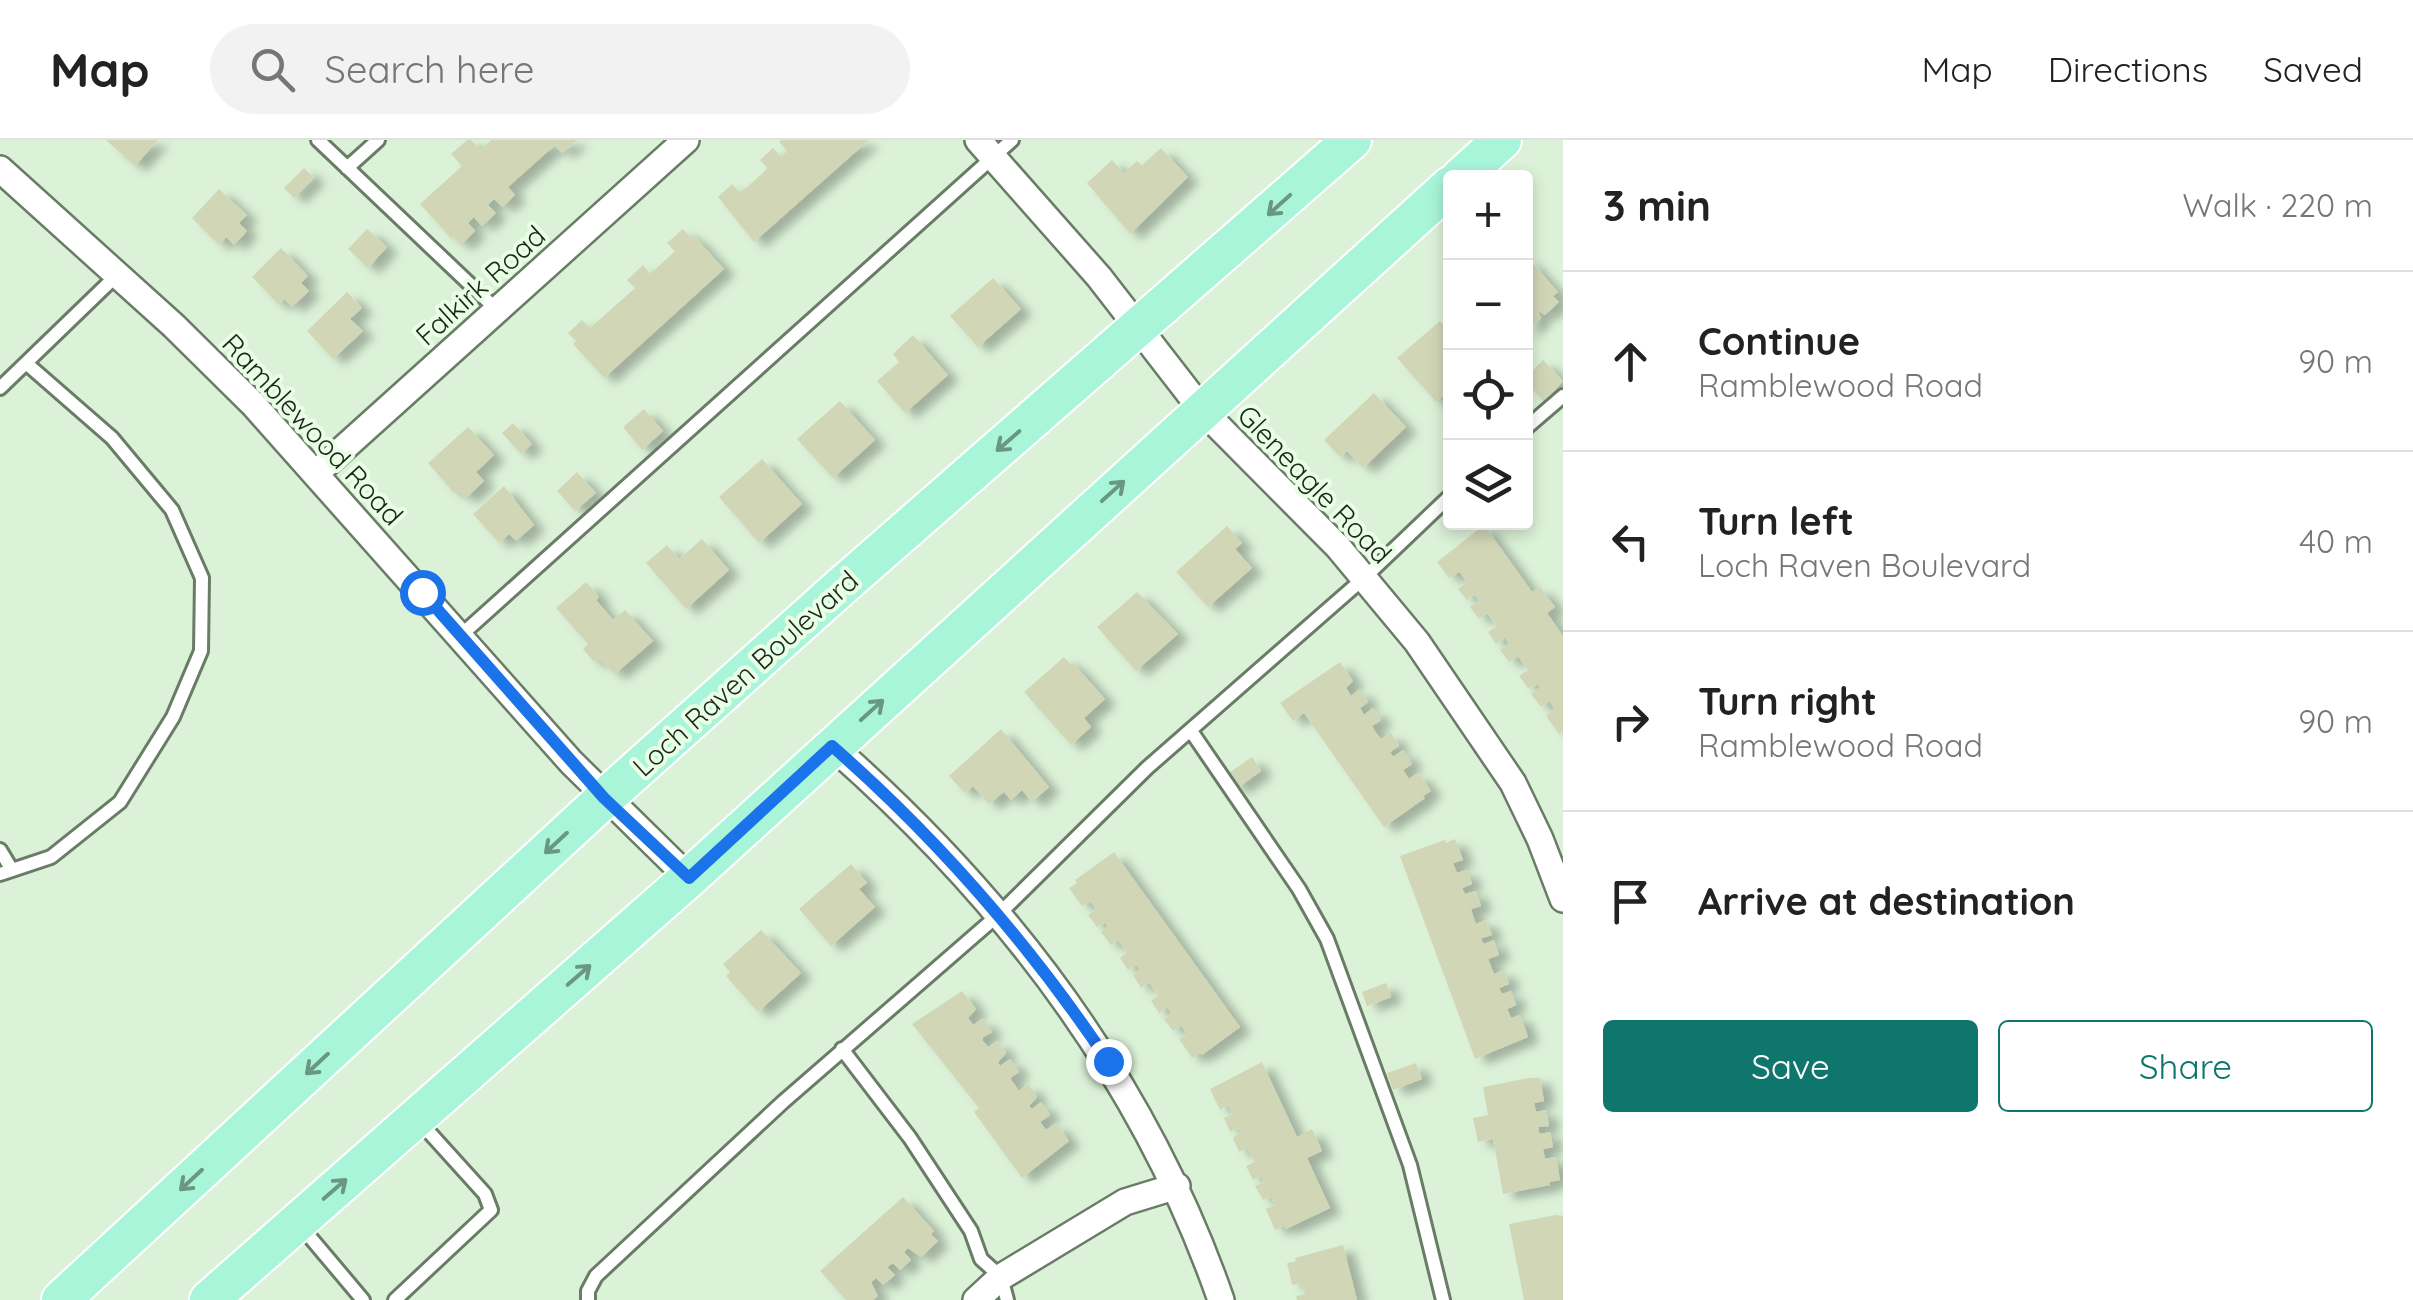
<!DOCTYPE html>
<meta charset="utf-8">
<style>
body{margin:0;font-family:Quicksand,sans-serif;background:#f2f2f2;color:#222}
.controls{position:absolute;right:30px;top:30px;display:grid;overflow:hidden;border-radius:10px;box-shadow:0 5px 15px #0003}
.controls button{width:90px;height:90px;display:grid;place-items:center;padding:0;border:0;border-bottom:2px solid #e0e0e0;background:#fff;color:#222;font:50px sans-serif}
.stop{position:absolute;width:30px;height:30px;margin:-22px;border:8px solid #1a73e8;border-radius:50%;background:#fff}
.stop.end{background:#1a73e8;border-color:#fff;box-shadow:0 2px 10px #0008}
.list{margin:0;padding:0;list-style:none}
h2{display:flex;justify-content:space-between;align-items:center;height:130px;margin:0;padding:0 40px;font-size:42px}
h2 small{font-size:32px;font-weight:400;color:#767676}
.list li{display:grid;grid-template-columns:65px 1fr auto;gap:30px;align-items:center;box-sizing:border-box;height:180px;padding:0 40px;border-top:2px solid #e0e0e0}
.list b{display:block;font-size:38px;white-space:nowrap}
.list p{margin:0;font-size:32px;white-space:nowrap;color:#767676}
.list em{font-size:32px;font-style:normal;color:#767676}
.actions{display:flex;gap:20px;padding:30px 40px}
.actions a{flex:1;padding:22px 0;border:2px solid #0f766e;border-radius:10px;text-align:center;font-size:35px;color:#0f766e}
.actions .main{background:#0f766e;color:#fff}
.icon{flex:none;width:55px;height:55px;fill:none;stroke:currentColor;stroke-width:2;stroke-linecap:round;stroke-linejoin:round}
.map{position:relative;flex:none;width:1563px;height:1160px;overflow:hidden}
header{display:flex;align-items:center;gap:60px;box-sizing:border-box;height:140px;padding:0 50px;background:#fff;border-bottom:2px solid #e0e0e0}
header strong{font-size:48px}
nav{display:flex;gap:55px;margin-inline-start:auto;font-size:35px}
.search{width:700px;height:90px;background:#f2f2f2;display:flex;align-items:center;gap:25px;box-sizing:border-box;padding:0 35px;border-radius:55px;color:#767676;font-size:38px}
main{display:flex}
aside{flex:1;background:#fff}
.map>svg:first-child{display:block}
</style>
<header>
<strong>Map</strong>
<div class="search"><svg class="icon" aria-label="search" viewBox="0 0 24 24"><circle cx="10" cy="10" r="6"/><path d="M15 15l6 6"/></svg>Search here</div>
<nav><a>Map</a><a>Directions</a><a>Saved</a></nav>
</header>
<main>
<div class="map">
<svg width="1563" height="1160" viewBox="0 0 1563 1160">
<defs>
<filter id="shadow"><feDropShadow dx="11" dy="6" stdDeviation="5" flood-color="#0004"/></filter>
</defs>
<rect width="100%" height="100%" fill="#dcf2d8"/>
<path fill="#d1d6b7" filter="url(#shadow)" d="M106 0H158L135 26Z
M467 0H471L480 10 491 0H578L562 13 555 5 508 47 515 55 503 67 494 59 488 65 496 73 482 86 474 77 468 83 475 91 461 105 453 96 451 98 420 64 462 26 451 14Z
M782 0H869L754 102 718 57 732 44 740 53 764 32 767 28 760 20 773 8 781 17 787 11 779 2Z
M1161 8 1188 37 1130 94 1087 43 1112 20 1124 33 1137 21 1142 25Z
M304 28 314 38 294 58 284 48Z
M219 49 247 75 239 83 247 91 234 105 226 97 219 105 192 78Z
M367 89 387 107 368 128 348 109Z
M683 89 691 98 693 95 724 129 604 238 573 204 576 201 568 193 582 180 590 188 635 148 627 140 643 125 650 134 673 113 675 112 667 103Z
M281 108 308 136 301 143 309 151 292 167 284 159 279 165 252 137Z
M1526 116 1558 152 1553 156 1559 162 1545 175 1537 170 1541 178 1526 192Z
M993 138 1021 169 978 207 950 176Z
M347 152 362 168 350 179 363 191 333 219 307 191Z
M1440 181 1450 193V249L1436 262 1397 218Z
M913 195 948 235 905 273 877 241 899 222 893 214Z
M1543 220 1563 241 1544 262 1526 242V237Z
M1374 253 1406 287 1363 328 1347 311 1340 317 1324 300Z
M840 261 875 300 833 338 797 299Z
M644 269 663 291 642 310 623 287Z
M513 283 532 304 521 314 502 293Z
M468 287 494 315 476 332 484 341 466 358 458 350 454 353 428 323Z
M762 319 802 364 759 403 719 357Z
M577 332 596 353 575 371 557 351Z
M504 346 534 385 516 401 509 394 499 403 473 374Z
M1484 385 1532 452 1540 447 1555 467 1547 473 1563 496V591L1559 594 1546 576 1555 569 1553 566 1549 561 1541 567 1531 554 1540 548 1538 544 1528 548 1519 536 1528 530 1518 516 1509 522 1500 510 1509 504 1505 497 1496 504 1488 492 1497 486 1492 480 1487 473 1479 479 1470 467 1479 461 1477 458 1474 454 1467 460 1458 449 1467 442 1461 434 1459 432 1449 438 1437 422Z
M1227 386 1242 403 1235 409 1252 428 1208 467 1176 432Z
M702 399 729 430 686 469 646 423 667 405 679 419Z
M586 442 599 457 596 460 613 480 625 470 653 501 615 534 598 518 594 522 583 509 588 504 556 468Z
M1137 452 1178 494 1136 531 1097 487Z
M1064 517 1071 525 1073 523 1105 559 1084 578 1091 587 1071 605 1024 552Z
M1340 522 1353 541 1346 548 1351 556 1360 549 1368 562 1360 568 1364 575 1373 568 1381 580 1372 586 1376 593 1381 599 1391 593 1399 606 1390 612 1393 617 1403 610 1412 624 1403 630 1409 639 1418 633 1431 651 1423 656 1425 658 1384 687 1304 573 1293 581 1280 563Z
M1001 589 1049 647 1032 662 1022 650 1011 660 1004 652 989 664 973 646 965 653 949 636Z
M1252 617 1261 631 1236 649 1226 635Z
M1455 699 1463 720 1453 723 1454 726 1457 733 1467 730 1472 744 1462 748 1465 754 1476 751 1481 766 1471 769 1473 776 1476 784 1486 780 1492 795 1482 798V801L1484 804 1494 800 1499 815 1488 819 1494 834 1504 830 1509 844 1499 848 1502 854 1511 851 1516 865 1507 869 1511 878 1520 875 1528 897 1475 919 1400 716 1445 700 1446 703Z
M1114 712 1240 887 1202 915 1200 913 1192 918 1179 899 1187 894 1181 885 1173 891 1164 879 1172 874 1167 867 1159 873 1151 861 1158 855 1149 842 1141 848 1133 835 1140 830 1136 824 1128 830 1120 818 1127 812 1118 800 1111 805 1101 792 1108 787 1105 782 1097 787 1088 775 1096 769 1091 762 1082 766 1069 748 1077 743 1075 740Z
M851 724 867 743 859 749 875 767 831 806 799 769Z
M761 790 801 833 758 872 726 836 730 832 723 824Z
M1386 843 1391 857 1367 866 1362 852Z
M962 851 976 869 968 878 973 885 982 879 992 892 982 898 983 901 988 907 997 901 1006 913 998 922 1000 926 1010 919 1019 932 1010 938 1019 951 1028 944 1037 957 1029 966 1032 969 1041 962 1050 975 1040 982 1046 990 1056 983 1069 1001 1022 1038 974 972 979 968 912 884Z
M1262 922 1297 997 1312 989 1322 1011 1307 1018 1330 1068 1286 1089 1284 1085 1275 1090 1266 1069 1275 1065 1271 1056 1263 1060 1255 1046 1264 1042 1262 1036 1253 1040 1246 1026 1255 1022 1248 1008 1239 1012 1233 998 1241 991 1239 988 1230 992 1224 978 1232 974 1230 968 1228 965 1220 970 1210 949Z
M1416 923 1422 939 1393 950 1387 933Z
M1529 938H1540L1544 961 1534 963 1536 972 1546 970 1549 986 1539 987V992L1540 994 1550 992 1553 1007 1543 1009 1545 1019 1556 1017 1560 1040 1550 1042V1045L1503 1054 1493 999 1478 1002 1473 978 1488 975 1483 947Z
M903 1057 934 1091 931 1094 938 1101 921 1117 908 1108 904 1112 911 1120 900 1130 893 1123 887 1127 895 1135 883 1145 876 1138 871 1142 878 1156 873 1160H846L820 1131Z
M1556 1075 1563 1076V1160H1524L1509 1084Z
M1343 1105 1357 1160H1297L1296 1156 1305 1154 1302 1143 1292 1145 1287 1123 1296 1121 1295 1118Z"/>
<g fill="none" stroke-linecap="round" stroke-linejoin="round">
<defs>
<path id="lane" d="M318 0 497 170
M347 28 378 0
M0 248 118 134
M1526 288 1563 256
M459 497 1012 0
M1191 591 1299 749 1327 799 1410 1025 1443 1160
M0 710 12 730
M0 734 51 717 120 662 173 577 201 511 202 438 172 370 112 298 26 223
M842 909 910 998 971 1091 981 1119 1001 1137 1007 1160
M299 1084 363 1160
M395 1160 491 1070 485 1054 419 981
M588 1160V1151L596 1136 783 962 997 776 1147 628 1364 438 1450 356"/>
<path id="street" d="M978 0 1099 137 1202 270 1338 407 1417 502 1513 643 1540 699 1563 759
M0 29 174 186 253 264 571 622 689 738
M315 334 686 0
M832 606C1005 758 1145 941 1221 1160
M976 1160 1001 1137 1125 1062 1177 1046"/>
<path id="primary" d="M1460 38 1502 0
M61 1160 605 658 843 445 1352 0
M209 1160 689 738 1450 46"/>
</defs>
<use href="#lane" stroke="#697c66" stroke-width="18"/>
<use href="#street" stroke="#697c66" stroke-width="30"/>
<use href="#primary" stroke="#fff" stroke-width="42"/>
<use href="#lane" stroke="#fff" stroke-width="12"/>
<use href="#street" stroke="#fff" stroke-width="25"/>
<use href="#primary" stroke="#a9f5da" stroke-width="38"/>
</g>
<defs><path id="oneway-shaft" d="M-6 0H5M1.5-3L5.5 0L1.5 3" fill="none" stroke-width="1.6" stroke-linecap="round" stroke-linejoin="round" transform="scale(2.5)"/></defs>
<g stroke="#6a9784">
<use href="#oneway-shaft" transform="translate(1279 65) rotate(138)"/>
<use href="#oneway-shaft" transform="translate(1008 301) rotate(139)"/>
<use href="#oneway-shaft" transform="translate(1113 351) rotate(-42)"/>
<use href="#oneway-shaft" transform="translate(872 570) rotate(-42)"/>
<use href="#oneway-shaft" transform="translate(556 703) rotate(137)"/>
<use href="#oneway-shaft" transform="translate(579 835) rotate(-41)"/>
<use href="#oneway-shaft" transform="translate(317 924) rotate(137)"/>
<use href="#oneway-shaft" transform="translate(191 1040) rotate(137)"/>
<use href="#oneway-shaft" transform="translate(335 1049) rotate(-41)"/>
</g>
<g fill="none" stroke-linecap="round" stroke-linejoin="round">
<path stroke="#1a73e8" stroke-width="12" d="M422 452 604 658 689 738 832 606C937 698 1030 805 1108 921"/>
</g>
<g text-anchor="middle" dominant-baseline="central" stroke-width="8" stroke-linejoin="round" paint-order="stroke">
<g font-size="28" fill="#1d251c" stroke="#e9ffe5">
<text transform="translate(480 145) rotate(-42)">Falkirk Road</text>
<text transform="translate(313 289) rotate(47)">Ramblewood Road</text>
<text transform="translate(1315 344) rotate(46)">Gleneagle Road</text>
<text transform="translate(745 533) rotate(-42)">Loch Raven Boulevard</text>
</g>
</g>
</svg>
<div class="controls">
<button>+</button>
<button>−</button>
<button><svg class="icon" aria-label="locate" viewBox="0 0 24 24"><circle cx="12" cy="12" r="6"/><path d="M12 2v4M12 18v4M2 12h4M18 12h4"/></svg></button>
<button><svg class="icon" aria-label="layers" viewBox="0 0 24 24"><path d="M12 4l9 5-9 5-9-5zM3 14l9 5 9-5"/></svg></button>
</div>
<div class="stop" style="left:422px;top:452px"></div>
<div class="stop end" style="left:1108px;top:921px"></div>
</div>
<aside>
<h2>3 min<small>Walk · 220 m</small></h2>
<ul class="list">
<li><svg class="icon" aria-label="ahead" viewBox="0 0 24 24"><path d="M12 20V5M6 11l6-6 6 6"/></svg><div><b>Continue</b><p>Ramblewood Road</p></div><em>90 m</em></li>
<li><svg class="icon" aria-label="left" viewBox="0 0 24 24"><path d="M17 20v-9H6M10 6l-5 5 5 5"/></svg><div><b>Turn left</b><p>Loch Raven Boulevard</p></div><em>40 m</em></li>
<li><svg class="icon" aria-label="right" viewBox="0 0 24 24"><path d="M7 20v-9h11M14 6l5 5-5 5"/></svg><div><b>Turn right</b><p>Ramblewood Road</p></div><em>90 m</em></li>
<li><svg class="icon" aria-label="arrive" viewBox="0 0 24 24"><path d="M6 21V4h12l-3 4 3 4H6"/></svg><div><b>Arrive at destination</b></div></li>
</ul>
<div class="actions"><a class="main">Save</a><a>Share</a></div>
</aside>
</main>
